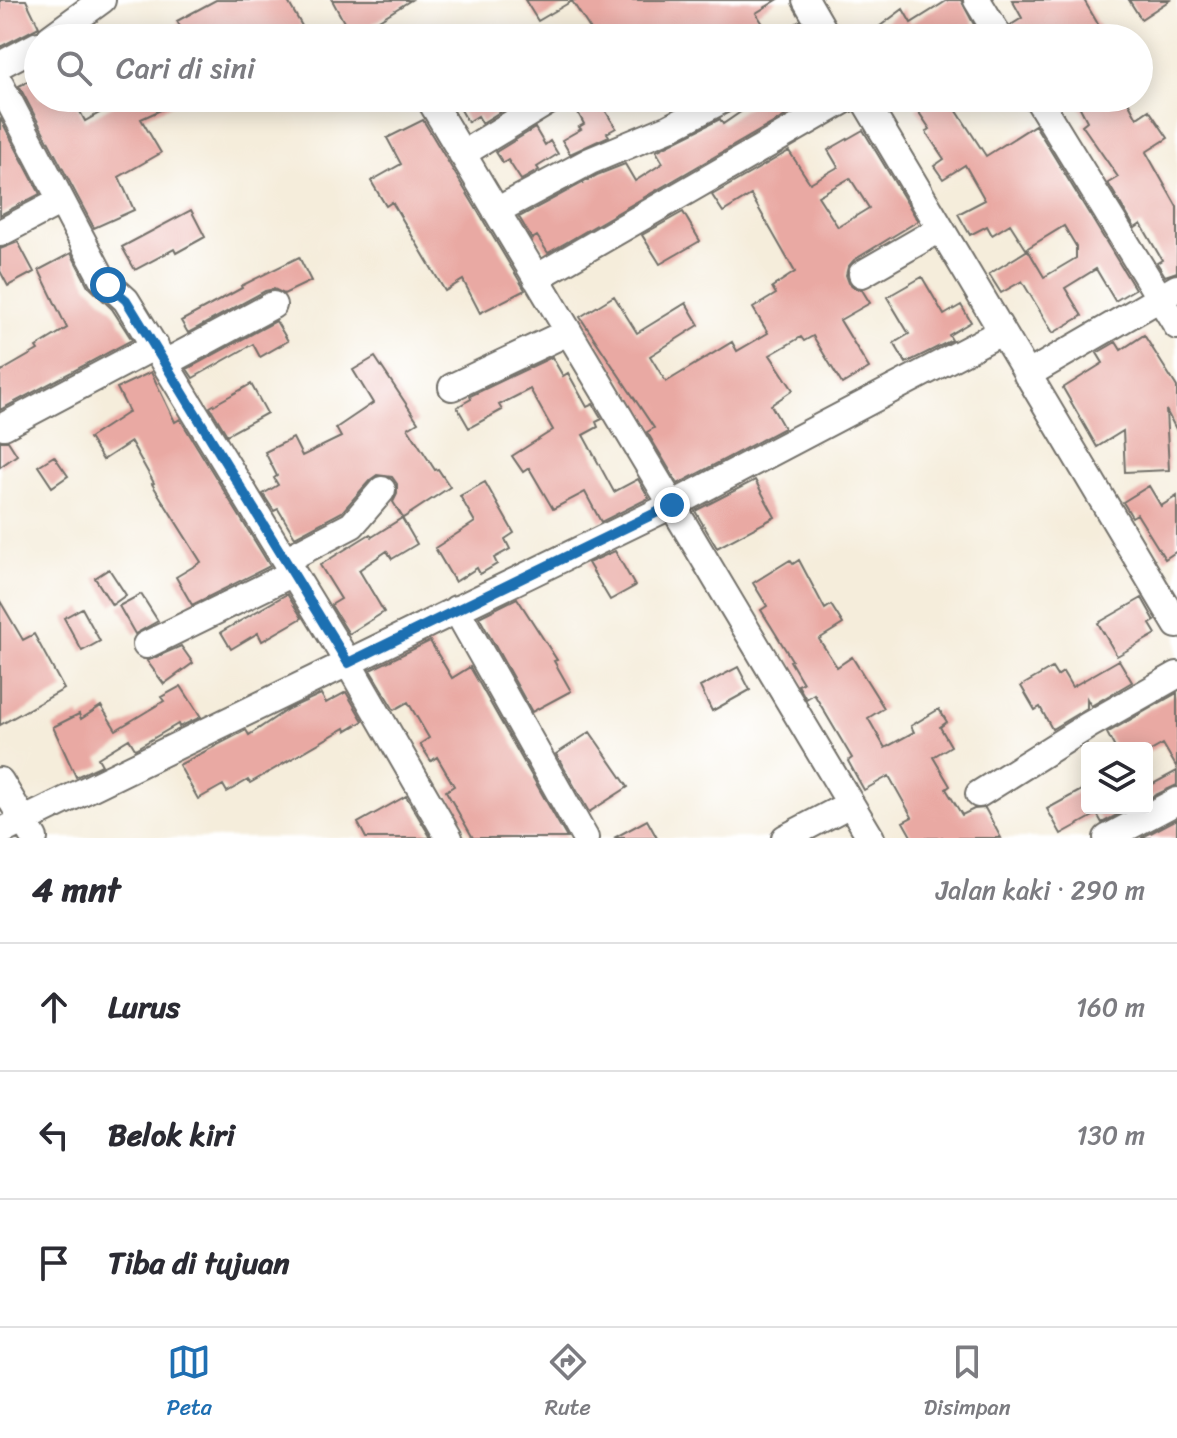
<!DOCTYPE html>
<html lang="id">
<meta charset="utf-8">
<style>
body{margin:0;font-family:Sriracha,sans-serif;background:#f7f7f7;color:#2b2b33}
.controls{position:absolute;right:24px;bottom:24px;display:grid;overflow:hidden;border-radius:8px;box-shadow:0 4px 20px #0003}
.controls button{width:72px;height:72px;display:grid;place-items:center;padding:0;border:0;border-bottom:2px solid #e1e1e2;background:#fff;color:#2b2b33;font:40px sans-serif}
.stop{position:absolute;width:24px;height:24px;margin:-18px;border:6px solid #1f6fb2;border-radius:50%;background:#fff}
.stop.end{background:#1f6fb2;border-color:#fff;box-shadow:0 2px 8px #0008}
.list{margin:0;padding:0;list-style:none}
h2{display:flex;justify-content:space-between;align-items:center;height:104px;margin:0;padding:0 32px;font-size:34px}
h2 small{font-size:26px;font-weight:400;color:#7c7c81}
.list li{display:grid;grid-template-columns:52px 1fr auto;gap:24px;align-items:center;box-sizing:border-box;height:128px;padding:0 32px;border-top:2px solid #e1e1e2}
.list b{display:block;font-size:30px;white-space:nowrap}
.list em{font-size:26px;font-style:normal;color:#7c7c81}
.icon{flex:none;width:44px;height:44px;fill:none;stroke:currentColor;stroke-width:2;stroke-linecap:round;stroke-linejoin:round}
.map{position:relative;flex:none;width:1177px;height:838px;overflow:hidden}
.search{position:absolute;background:#fff;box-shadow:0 4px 20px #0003;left:24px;right:24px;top:24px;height:88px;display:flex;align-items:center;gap:20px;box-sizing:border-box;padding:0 28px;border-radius:44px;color:#7c7c81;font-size:30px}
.sheet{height:488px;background:#fff}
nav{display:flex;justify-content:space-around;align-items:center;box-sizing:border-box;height:112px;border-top:2px solid #e1e1e2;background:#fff;font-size:22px;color:#7c7c81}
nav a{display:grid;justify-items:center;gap:4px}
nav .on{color:#1f6fb2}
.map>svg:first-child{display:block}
</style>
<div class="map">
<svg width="1177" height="838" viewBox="0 0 1177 838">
<rect width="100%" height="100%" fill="#fff"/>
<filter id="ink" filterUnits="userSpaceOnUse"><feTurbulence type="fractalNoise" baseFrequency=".0125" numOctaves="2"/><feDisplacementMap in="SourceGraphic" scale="16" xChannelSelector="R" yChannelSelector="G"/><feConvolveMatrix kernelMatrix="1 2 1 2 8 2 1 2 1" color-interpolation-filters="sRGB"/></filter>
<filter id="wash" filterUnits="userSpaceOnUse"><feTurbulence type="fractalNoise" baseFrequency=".006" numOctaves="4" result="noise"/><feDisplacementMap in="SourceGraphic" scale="32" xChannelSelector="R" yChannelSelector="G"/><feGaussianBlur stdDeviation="1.8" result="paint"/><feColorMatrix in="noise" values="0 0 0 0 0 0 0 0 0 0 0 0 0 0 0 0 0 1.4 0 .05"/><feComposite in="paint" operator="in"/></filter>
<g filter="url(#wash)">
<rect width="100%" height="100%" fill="#f5eddb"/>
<g id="blocks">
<path fill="#e9a9a3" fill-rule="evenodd" d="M0 0H26L39 27 0 47Z
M216 0H287L302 26 281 38H277L272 29 256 38H186L177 21Z
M332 0H411L350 38H320L345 24Z
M525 0H777L756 13 772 38 800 21 810 38H596L572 1 538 21Z
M948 0H961L981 38H864L903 9 911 23Z
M1012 0H1084L1106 38H1016L1011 25 1022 18Z
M1129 0H1170L1141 19Z
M38 76V98H73L85 121 126 98H187L141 119 161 153 119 177 134 210 94 228 19 86Z
M466 98H520L521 99 482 123 478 116 468 122 457 103Z
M570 98H626L605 110 616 128 607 133 609 136 570 154 562 140 581 129 579 127 584 124Z
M761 98H774L785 116 548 253 537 236 532 239 519 217 597 175 625 164 635 181 663 163 656 151 720 119 723 124Z
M931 98H972L955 108 986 156 1035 125 1135 289 1115 301 1096 269 1065 288 1082 316 1053 333 1022 281 1001 293 989 274 1028 250 1044 277 1076 258V246L1064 226 1026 249 1010 224 992 235 987 226 970 235 958 214 985 200 965 165 943 179 934 166 944 159 926 132 930 129 916 108Z
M1075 98H1126L1137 118 1149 110 1168 138 1146 152 1177 207V272L1165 276 1157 263 1162 260 1141 224 1135 228 1108 183 1118 177 1082 125 1087 121Z
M0 118 40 194 0 215Z
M423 120 525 290 480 313 463 280 445 291 392 202 386 206 371 181 401 164 387 138Z
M535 128 545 145 550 141 558 154 537 167 539 170 521 180 508 160 503 163 496 152Z
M863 130 918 221 854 260 848 267 846 275 849 283 855 288 862 290 870 303 840 320 869 368 842 384 813 336 804 341 801 337 770 355 793 390 771 405 784 428 678 484 647 432 654 428 580 317 614 296 637 333 686 303 699 325 650 356 666 382 732 342 737 351 768 333 753 308 776 294 772 287 795 272 751 195 723 212 712 195 789 151 810 183 838 167 828 150ZM850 178 869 208 838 227 818 196Z
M191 210 205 237 176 253 174 249 135 270 122 247Z
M683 212 700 241 660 264 642 235Z
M18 242 34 272 8 286 0 271V249Z
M71 253 88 286 112 309 132 340 0 410V372L38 350 36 347 67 328 39 270Z
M299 257 311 281 284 294 274 289 265 291 188 333 181 321 242 288 241 286Z
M922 277 944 315 961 305 971 322 949 335 952 340 906 363 894 343 909 334 887 297Z
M276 321 288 341 260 357 253 344 193 378 187 369Z
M1144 335 1177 387V431L1166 410 1169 470 1125 472 1123 431 1097 447 1063 388 1103 363 1097 353 1116 342 1121 350Z
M375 357 418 422 408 428 435 470 438 469 450 487 403 518 393 502 397 494V484L392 477 377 475 370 480 342 512 295 537 278 509 274 511 263 494 278 485 274 478 277 476 265 452 293 438 302 456 341 437 336 428 373 403 353 370Z
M552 357 563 376 568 373 587 407 593 404 602 419 596 422 598 427 583 435 614 492 638 479 649 498 601 522 585 492 553 509 529 468 523 472 512 456 553 430 530 389 499 405 502 410 469 428 457 407 471 399 470 396Z
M151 372 175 422 180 419 270 566 192 605 176 577 201 562 152 484 154 483 131 442 103 460 89 438 129 412 117 388Z
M251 384 267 413 227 435 210 407Z
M0 441H8L17 455 0 467Z
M54 456 68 476 52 487 38 466Z
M755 480 775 517 717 548 695 511Z
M485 482 514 533 505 539 510 549 494 558 497 564 480 574 477 568 455 582 435 548 475 522 460 496Z
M1149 486 1161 506 1177 496V551L1165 559 1137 514 1132 517 1123 502Z
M402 518 417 544 392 559 387 551 359 570 384 612 349 634 331 605 341 599 320 565 370 534 372 537Z
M615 551 635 586 610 600 588 563Z
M790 560 793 564 799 560 825 609 831 605 843 624 819 639 837 667 852 657 884 708 868 718 885 748 914 732 911 726 939 709 947 722 940 727 951 746 933 757 950 786 946 789 962 815 974 809 985 808 1001 838H912L903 822 912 817 889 776 864 790 848 761 852 758 814 694 806 699 798 685 803 683 790 661 792 660 761 610 767 606 753 583Z
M109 569 126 595 112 605 95 578Z
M141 594 158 621 135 634 119 606Z
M287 594 302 618 262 641 258 633 231 649 221 632Z
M517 598 557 660 554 661 571 691 532 712 479 617Z
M1142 598 1155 621 1150 624 1156 634 1117 656 1098 623Z
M0 601 23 640 34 634 64 689 0 725Z
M82 608 100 641 82 651 64 618Z
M430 641 452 678 470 667 567 838H473L446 791 454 786 437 757 431 761 420 744 429 738 408 702 394 710 370 670Z
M181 646 193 663 164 684 147 661Z
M1119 660 1132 682 1091 706 1087 699V708L1052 729 1040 707 1035 710 1021 686 1052 668 1057 676 1063 672 1072 687Z
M738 667 750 690 712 711 700 687Z
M181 686 201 717 179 727 178 724 135 749 129 739 98 758 102 765 76 777 53 727 79 714 81 719 101 706 116 730 164 701 161 697Z
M346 692 363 721 346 731 345 728 250 783 248 780 227 792 223 785 198 799 179 765 246 730 249 735 288 709 321 694 326 703Z
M1177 693V768L1163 744 1147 753V748H1115L1107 733Z
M590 732 628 787 589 812 556 754Z
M1177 771V785L1147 799V787Z
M1087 787V808H1130L1102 823 1097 814 1061 834 1047 809Z
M406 796 431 838H366L358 823Z
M1177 819V838H1141Z
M647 820 657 838H614Z"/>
</g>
</g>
<g filter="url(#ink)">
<use href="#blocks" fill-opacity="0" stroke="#726f69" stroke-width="2"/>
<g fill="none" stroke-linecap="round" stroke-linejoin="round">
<defs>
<path id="minor" d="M806 0 828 38
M977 0 1000 38
M50 38 102 0
M0 65 38 45
M0 84 102 278 126 300 348 663 449 838
M429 98 871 838
M863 98 1177 625
M1037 98 1177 326
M462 154 554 98
M496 211 590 161 669 128 726 98
M0 233 61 201
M862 274 940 229
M536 278 848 98
M165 363 273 305
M1027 375 1177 288
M452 387 568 332
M4 426 155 346
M285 560 352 525 382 490
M456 609 585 838
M146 645 293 573
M0 781 34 838
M979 794 1089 725 1177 675
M0 832 672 505 1001 332
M785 838 850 804
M1107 838 1177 801"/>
</defs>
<use href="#minor" stroke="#726f69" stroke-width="30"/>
<use href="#minor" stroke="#fff" stroke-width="26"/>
</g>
</g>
<g fill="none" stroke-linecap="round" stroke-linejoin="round" filter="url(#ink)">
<path stroke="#1f6fb2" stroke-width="10" d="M108 285 126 300 348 663 672 505"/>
</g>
</svg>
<div class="controls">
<button><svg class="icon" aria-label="layers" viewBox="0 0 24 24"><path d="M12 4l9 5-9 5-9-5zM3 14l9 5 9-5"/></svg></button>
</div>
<div class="stop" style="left:108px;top:285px"></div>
<div class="stop end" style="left:672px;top:505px"></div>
<div class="search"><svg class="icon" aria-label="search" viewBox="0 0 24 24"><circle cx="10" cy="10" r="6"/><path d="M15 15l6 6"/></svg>Cari di sini</div>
</div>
<section class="sheet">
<h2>4 mnt<small>Jalan kaki · 290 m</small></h2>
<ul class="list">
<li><svg class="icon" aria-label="ahead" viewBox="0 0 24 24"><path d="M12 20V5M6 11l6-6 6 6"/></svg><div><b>Lurus</b></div><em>160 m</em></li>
<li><svg class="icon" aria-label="left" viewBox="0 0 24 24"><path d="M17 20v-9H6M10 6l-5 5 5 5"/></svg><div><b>Belok kiri</b></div><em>130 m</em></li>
<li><svg class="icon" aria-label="arrive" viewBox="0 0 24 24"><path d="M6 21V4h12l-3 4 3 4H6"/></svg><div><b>Tiba di tujuan</b></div></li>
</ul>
</section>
<nav>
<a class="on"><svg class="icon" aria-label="map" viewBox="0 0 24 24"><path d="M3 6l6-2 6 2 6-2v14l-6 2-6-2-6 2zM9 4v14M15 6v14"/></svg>Peta</a>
<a><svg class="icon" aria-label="directions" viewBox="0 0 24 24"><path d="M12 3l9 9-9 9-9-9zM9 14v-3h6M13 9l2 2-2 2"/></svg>Rute</a>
<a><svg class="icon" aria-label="saved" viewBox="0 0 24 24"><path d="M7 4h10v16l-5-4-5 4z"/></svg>Disimpan</a>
</nav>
